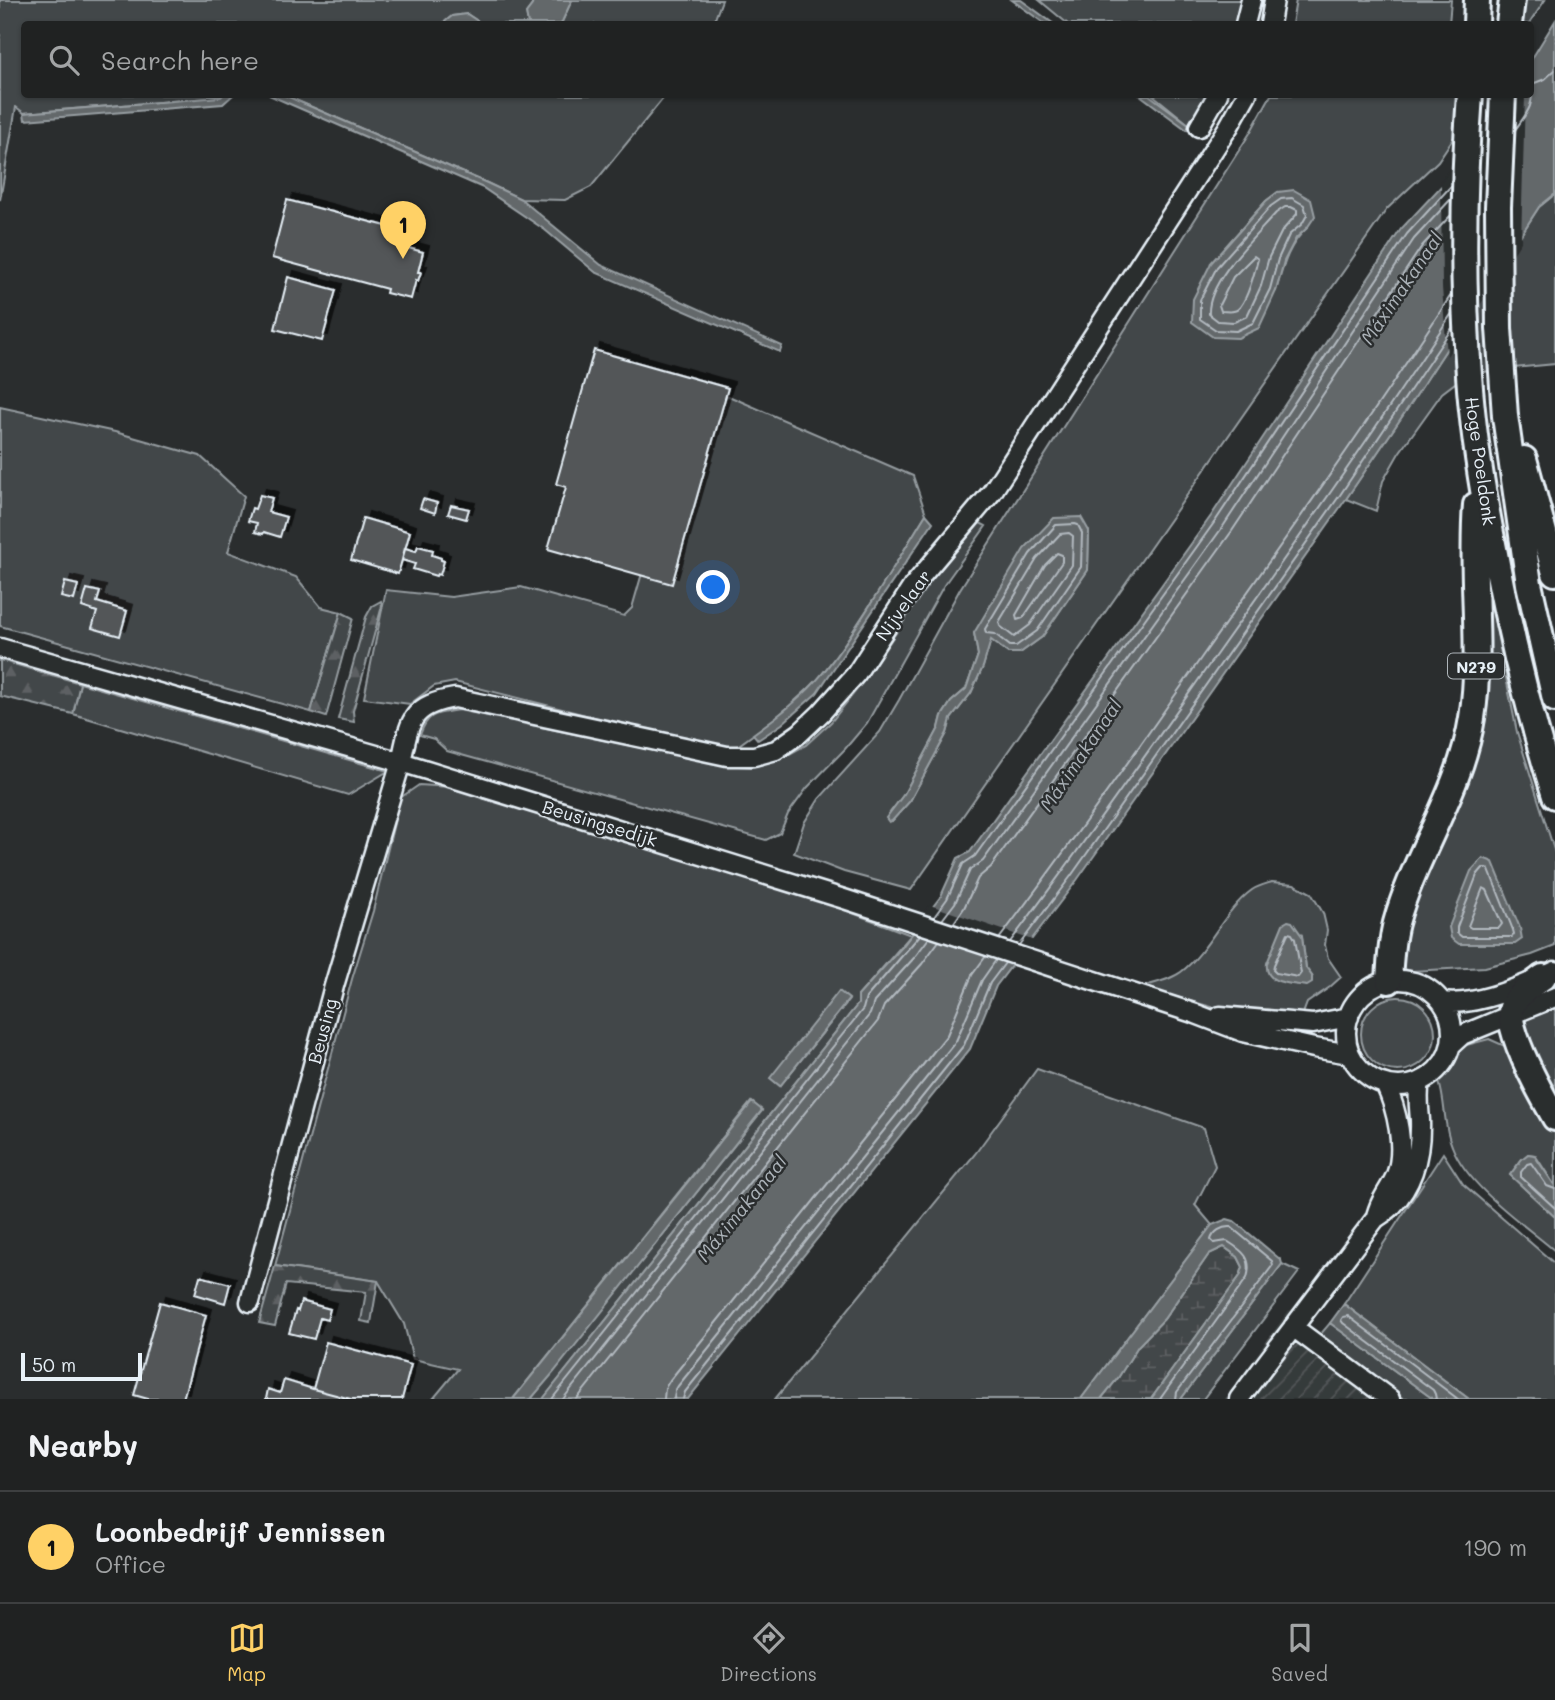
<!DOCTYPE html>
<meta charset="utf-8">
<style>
body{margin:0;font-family:Mali,sans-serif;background:#282a2a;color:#f1f3f6}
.scale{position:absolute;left:21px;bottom:18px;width:121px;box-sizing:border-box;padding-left:7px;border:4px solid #e8f1f8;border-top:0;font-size:19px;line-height:24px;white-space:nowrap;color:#e8f1f8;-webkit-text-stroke:5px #2a2d2e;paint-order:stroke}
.you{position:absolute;left:714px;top:588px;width:24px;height:24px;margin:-18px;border:5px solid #fff;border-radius:50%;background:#1a73e8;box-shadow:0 0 0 10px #1a73e833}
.badge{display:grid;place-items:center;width:46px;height:46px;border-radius:50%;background:#ffd166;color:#111;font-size:23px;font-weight:700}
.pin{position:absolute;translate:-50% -58px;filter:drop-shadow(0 2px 4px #0008)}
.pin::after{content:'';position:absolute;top:37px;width:24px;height:21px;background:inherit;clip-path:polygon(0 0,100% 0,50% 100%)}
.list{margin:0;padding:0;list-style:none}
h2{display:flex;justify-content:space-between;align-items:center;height:91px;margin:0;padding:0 28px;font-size:30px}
h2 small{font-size:23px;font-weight:400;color:#a2a4a5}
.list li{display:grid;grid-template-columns:46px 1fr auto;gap:21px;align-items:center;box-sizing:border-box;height:112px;padding:0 28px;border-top:2px solid #3d3f40}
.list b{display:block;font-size:26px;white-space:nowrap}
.list p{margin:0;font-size:23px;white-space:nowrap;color:#a2a4a5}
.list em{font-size:23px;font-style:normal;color:#a2a4a5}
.icon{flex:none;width:38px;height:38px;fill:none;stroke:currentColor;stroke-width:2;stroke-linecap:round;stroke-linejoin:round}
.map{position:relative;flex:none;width:1555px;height:1399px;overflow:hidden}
.search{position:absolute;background:#202222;box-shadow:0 2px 5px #0004;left:21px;right:21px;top:21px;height:77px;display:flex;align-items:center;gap:18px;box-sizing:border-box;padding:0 24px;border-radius:7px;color:#a2a4a5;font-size:26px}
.sheet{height:203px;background:#202222}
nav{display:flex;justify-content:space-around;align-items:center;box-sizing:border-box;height:98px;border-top:2px solid #3d3f40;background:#202222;font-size:19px;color:#a2a4a5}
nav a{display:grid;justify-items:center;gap:4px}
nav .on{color:#ffd166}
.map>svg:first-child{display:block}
</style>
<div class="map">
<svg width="1555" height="1399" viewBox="0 0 1555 1399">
<defs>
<pattern id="industrial-furrows" width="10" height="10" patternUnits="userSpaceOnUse" patternTransform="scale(1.75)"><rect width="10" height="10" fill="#363a3b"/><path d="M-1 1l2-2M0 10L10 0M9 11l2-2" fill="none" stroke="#535758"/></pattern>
<pattern id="forest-firs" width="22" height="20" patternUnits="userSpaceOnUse" patternTransform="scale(1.75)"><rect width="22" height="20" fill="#424648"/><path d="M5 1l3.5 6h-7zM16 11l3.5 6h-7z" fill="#5d6163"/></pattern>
<pattern id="wetland-marsh" width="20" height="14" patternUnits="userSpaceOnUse" patternTransform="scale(1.75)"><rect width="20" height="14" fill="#424648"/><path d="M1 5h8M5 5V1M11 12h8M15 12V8" fill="none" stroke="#5d6163"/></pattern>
<filter id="shadow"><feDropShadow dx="6" dy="-6" stdDeviation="0" flood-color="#0009"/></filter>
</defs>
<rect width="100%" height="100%" fill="#2a2d2e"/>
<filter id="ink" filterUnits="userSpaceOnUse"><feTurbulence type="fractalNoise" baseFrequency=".0143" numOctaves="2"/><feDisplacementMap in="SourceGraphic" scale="14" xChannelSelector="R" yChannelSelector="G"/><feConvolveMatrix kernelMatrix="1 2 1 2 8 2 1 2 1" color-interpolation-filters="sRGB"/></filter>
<g filter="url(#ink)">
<path fill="url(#industrial-furrows)" d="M1289 1310 1409 1399H1225Z"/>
<path fill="#424648" stroke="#959ca0" stroke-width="2" fill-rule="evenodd" d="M0 0H533L532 5 526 13 528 24H482L467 14 452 16 442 24H24V94L224 95 221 97 24 113 16 107 0 200Z
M572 0H722L713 24H561Z
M1039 0H1242L1238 24H1068Z
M1296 0H1451L1449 24H1292Z
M1526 0H1545L1529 24H1500L1521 8Z
M284 95H666L591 187 565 200 521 199 487 183Z
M1153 95H1209L1201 110 1190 125Z
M1271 95H1482L1438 161 1387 209 911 890 844 872 794 853 804 823 819 799 880 732 899 700 960 589 1250 133ZM1278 192 1307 228C1288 245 1283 267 1276 291L1211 263 1266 201ZM1089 531 1088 570 1042 637 1020 653H1008L991 639 983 667 971 693 951 719 947 733 910 801 892 821 887 817 904 794 939 728 942 716 951 702 966 689 978 655 974 633Z
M1555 194V364L1493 370 1476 374 1459 380 1442 393 1399 453 1383 481 1376 511 1346 499 1410 405 1539 207Z
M717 391 913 476 926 514 880 590 839 652 817 681 777 717 736 747 720 749 455 682 434 686 410 704 364 698 386 590 451 597 521 587 624 616 632 608 693 396Z
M0 407 115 432 200 456 244 496 228 552 296 577 321 607 341 612 311 712 0 626Z
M980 523 986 526 944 585 867 723 845 749 807 788 788 814 780 833 766 840 447 751 434 739 420 735C428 712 436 714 459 710L723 765 752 767 782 758 806 745 831 722 863 682 932 579Z
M1485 574 1517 732 1555 853V946L1532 955 1485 967 1393 972 1396 943 1465 772Z
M80 683 388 771 348 795 73 714Z
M419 785 451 787 818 900 911 935 858 996V1004L543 1399H531L762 1111 751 1102 513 1399H433L458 1369 413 1359 404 1324 378 1281 275 1266 352 979 373 911 400 798ZM839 992 849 1000 780 1086 771 1078Z
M1272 882 1294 884 1311 893 1323 913 1327 930 1325 945 1328 958 1341 977 1330 987 1307 1003 1301 1019 1222 1010 1141 987C1155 983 1170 980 1181 972 1210 950 1223 911 1252 890 1258 886 1266 884 1272 882ZM1302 936 1306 968 1312 976 1273 979Z
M1361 1034a37 37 0 1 1 74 0a37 37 0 1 1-74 0Z
M1555 1005V1103L1518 1020Z
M1489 1039 1505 1046 1517 1057 1543 1112 1555 1131V1186L1535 1155 1528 1154 1522 1159 1510 1175 1555 1217V1251C1522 1223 1467 1186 1452 1146 1443 1125 1446 1103 1439 1082L1459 1047Z
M1037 1069 1204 1128 1215 1166 1195 1205 1212 1225 1081 1399H775L975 1154Z
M1443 1153 1463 1184 1555 1264V1399H1469L1344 1304Z
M1282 1264 1299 1272 1203 1399H1181Z
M1330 1323 1433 1399H1404L1319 1336Z"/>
<path fill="url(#forest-firs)" stroke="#959ca0" stroke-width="2" d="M381 601 382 606 353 711 354 722 338 719 366 617 372 606Z
M341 612 353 618 326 717 311 712Z
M0 660 80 683 73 714 0 696Z
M275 1266 378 1281 371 1323 361 1321 366 1292 286 1284 275 1326 259 1323Z"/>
<path fill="url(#wetland-marsh)" stroke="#959ca0" stroke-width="2" d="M1224 1247 1238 1257 1243 1267 1240 1276 1151 1399H1101L1118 1378 1138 1346 1164 1319 1209 1254Z"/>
<path fill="#63686b" stroke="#989fa3" stroke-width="2" d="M533 0H572L561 24H528L526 13 532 5Z
M1012 0H1021L1054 24H1045Z
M467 14 482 24H442L452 16Z
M1555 21V194L1539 207 1410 405 1346 499 1077 880 996 986 970 1049 688 1399H543L858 1004V996L902 947 941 896 958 858 970 852 1211 516 1401 229 1448 179 1508 95 1530 94 1531 60Z
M224 94 233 95 223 104 25 120 24 113 221 97Z
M269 95H284L487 183 521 199 601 265 782 346 780 352 595 272 545 230 483 188Z
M1140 95H1149L1190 125 1187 130Z
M1294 190 1311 200 1315 216 1307 228 1296 238 1284 261 1276 291 1259 328 1238 338 1213 337 1192 322 1193 299 1211 263 1266 201 1278 192Z
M926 514 933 522 817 693 782 724 758 740 753 734C775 718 797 702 815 682 830 666 842 647 854 630 879 592 902 553 926 514Z
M1081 517 1089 531 1088 570 1042 637 1020 653H1008L991 640 983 667 971 693 951 719 947 733 910 801 892 821 889 822 886 818 904 794 939 728 942 716 951 702 966 689 978 655 974 633 1024 549 1054 518Z
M1483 858 1493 862 1520 928 1522 939 1515 944H1459L1451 938 1449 927 1471 871Z
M1288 921 1292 922 1302 936 1306 968 1312 976V983L1307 986C1291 983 1264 985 1267 963L1283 924Z
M839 991 849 999 780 1086 770 1078Z
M752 1102 762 1110 554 1372 531 1399H513Z
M1528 1154 1534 1155 1555 1186V1217L1510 1175 1522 1159Z
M1227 1219 1234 1221 1281 1260 1282 1264 1181 1399H1151L1240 1276 1243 1267 1238 1257 1224 1247 1209 1254 1164 1319 1138 1346 1118 1378 1101 1399H1081L1212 1225Z
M1344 1304 1469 1399H1433L1330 1323Z"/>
<path fill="#2a2d2e" d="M1504 94 1525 95 1521 242 1447 356 1442 287 1441 182Z
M930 905 1035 941 1015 966 909 931Z"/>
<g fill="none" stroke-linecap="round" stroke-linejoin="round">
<path stroke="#b3bac0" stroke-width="2" d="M1515 130C1529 110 1533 107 1532 84L1545 79 1555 70
M1292 198 1304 205 1307 215 1302 224 1289 235 1278 259 1270 289 1253 323 1236 331 1216 330 1200 319V300L1217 267 1271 206 1281 199Z
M1285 207H1291L1297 210V214L1282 231 1269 257 1261 286 1247 316 1234 322 1218 321 1209 314C1207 281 1255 237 1276 213Z
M1254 256 1258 259C1255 271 1247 301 1238 309 1234 313 1227 311 1221 311L1219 305 1233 277Z
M1075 524 1078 525 1082 533 1081 567 1037 631 1016 646H1010L995 634 986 633 985 629 1030 554 1056 525Z
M1069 533 1073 536 1072 565 1030 625 1014 637 1000 626 999 622 1037 559 1060 534Z
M1057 553 1062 555V562L1023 618 1017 620 1016 615 1045 565Z
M1483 868H1486L1489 870 1513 930 1514 934 1512 937H1462L1457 933V927L1477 875Z
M1483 888 1487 890 1502 924 1499 928H1471L1468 926Z
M934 917 947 899 963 864 975 856 1216 520 1407 234 1451 186
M942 920 955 903 970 870 983 861 1224 525 1414 239 1451 199
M953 924 964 908 978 878 991 867 1232 531 1422 246 1451 215
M1288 933 1292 934 1295 939 1301 973 1298 977 1276 973 1273 970 1274 965Z
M999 939C1069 847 1135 753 1201 658 1286 538 1371 418 1451 295
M1010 942C1079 851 1145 756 1211 662 1293 547 1374 432 1452 313
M1019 945 1071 876 1340 495 1452 328
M1555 1189 1547 1186 1531 1163 1527 1164 1521 1172V1177L1555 1208
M552 1399 863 1009 866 998 920 935
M563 1399 870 1014 874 1002 914 958 929 938
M577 1399 878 1021 884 1006 922 964 939 941
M664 1399 665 1388 670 1380 947 1035 972 975 986 956
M674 1399 675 1391 678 1386 956 1041 982 980 996 960
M683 1399 685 1392 964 1045 990 983 1005 963
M1160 1399 1247 1278C1253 1258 1243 1251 1227 1241L1214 1243 1211 1240C1213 1232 1222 1226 1231 1227L1272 1261 1273 1265 1177 1392 1176 1399
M1436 1399 1435 1394 1433 1390 1343 1323 1341 1320 1343 1317 1348 1316 1458 1399"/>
</g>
<path fill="#535759" stroke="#e8f1f8" stroke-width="2" filter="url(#shadow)" d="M287 200 405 231 401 246 423 252 418 272H421L418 281 416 280 411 299 386 293 387 289 272 258Z
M288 277 336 290 322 341 275 329Z
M594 350 728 388 672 584 548 549 566 487 556 484Z
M260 495 272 498 268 512 286 517 280 537 264 532 263 534 255 532 257 523 248 521 252 508 255 509Z
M423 499 437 503 435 513 420 508Z
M451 505 469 509 466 519 448 514Z
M363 518 410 532 398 574 351 560Z
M418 546 433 550 432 555 441 558V560L444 561 440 575 437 574 436 576 413 569 415 564 402 560 405 548 416 551Z
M65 582 78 585 74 600 61 597Z
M87 589 100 592 97 602 127 611 120 636 92 628 97 612 82 607Z
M200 1276 230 1284 225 1303 195 1294Z
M301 1301 330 1309 327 1320 320 1318 314 1339 289 1333 296 1310 298 1311Z
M160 1302 206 1315 183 1399H148L134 1395Z
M326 1342 411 1365 402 1399H351L313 1389Z
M284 1380 313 1389 351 1399H266L268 1389 280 1393Z"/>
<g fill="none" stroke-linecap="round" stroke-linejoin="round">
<defs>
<path id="minor" d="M1245 24 1251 0
M1270 24 1274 0
M1199 127 1218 94
M0 648 401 762 844 899 1196 1014 1243 1032 1314 1048 1350 1054
M1346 1033a53 53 0 1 1 106 0a53 53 0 1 1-106 0Z
M1442 1002C1476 1007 1524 986 1555 971
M1220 1016 1313 1024 1349 1017
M1451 1045 1462 1035 1555 997
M1375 1219C1380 1215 1388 1211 1392 1206 1415 1182 1421 1152 1420 1120 1419 1107 1417 1095 1420 1082
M250 1302 334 986 401 762C410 721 410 705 455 698L727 756H754L776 750 800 733 821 713 856 674 913 586 992 492 1229 126 1247 94
M1293 1327 1390 1399
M1239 1399 1375 1219C1377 1213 1379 1205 1383 1199 1387 1191 1393 1183 1396 1175 1406 1149 1397 1109 1385 1084"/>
<path id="highway" d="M1476 24 1477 0
M1509 24 1512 0
M1470 94C1463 188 1462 282 1469 375 1473 435 1483 495 1495 554 1510 635 1530 716 1555 796
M1503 94 1498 207 1499 328 1505 416 1529 584 1555 699
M1524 459 1555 573
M1543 977C1532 985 1518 994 1512 1007 1503 1026 1544 1099 1555 1118
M1389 981C1390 962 1391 942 1396 923 1415 853 1461 791 1472 718 1483 648 1470 576 1476 505"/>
</defs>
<use href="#minor" stroke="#e8f1f8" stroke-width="23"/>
<use href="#highway" stroke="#e8f1f8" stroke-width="30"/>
<use href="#minor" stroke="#2a2d2e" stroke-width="18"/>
<use href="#highway" stroke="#2a2d2e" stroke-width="24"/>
</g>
</g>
<g text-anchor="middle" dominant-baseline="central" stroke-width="5" stroke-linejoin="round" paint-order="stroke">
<rect fill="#2a2d2e" stroke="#afb6bb" stroke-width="2" x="1448" y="653.5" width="56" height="25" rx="5"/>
<g font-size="16" font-weight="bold" fill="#e8f1f8">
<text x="1476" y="666">N279</text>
</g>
<g font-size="18" fill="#e8f1f8" stroke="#2a2d2e">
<text transform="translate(1481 461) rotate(82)">Hoge Poeldonk</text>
<text transform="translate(903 605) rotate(-55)">Nijvelaar</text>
<text transform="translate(600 823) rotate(17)">Beusingsedijk</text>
<text transform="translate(322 1031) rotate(-75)">Beusing</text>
</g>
<g font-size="19" font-style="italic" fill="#acb3b9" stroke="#2a2d2e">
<text transform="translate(1401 288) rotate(-56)">Máximakanaal</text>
<text transform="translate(1080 755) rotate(-56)">Máximakanaal</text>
<text transform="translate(741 1208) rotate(-51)">Máximakanaal</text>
</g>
</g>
</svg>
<div class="scale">50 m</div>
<div class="you"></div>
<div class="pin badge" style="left:403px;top:259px">1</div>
<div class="search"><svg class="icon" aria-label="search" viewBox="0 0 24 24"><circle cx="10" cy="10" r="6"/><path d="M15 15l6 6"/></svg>Search here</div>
</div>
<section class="sheet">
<h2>Nearby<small></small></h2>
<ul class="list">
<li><span class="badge">1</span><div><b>Loonbedrijf Jennissen</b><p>Office</p></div><em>190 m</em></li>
</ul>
</section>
<nav>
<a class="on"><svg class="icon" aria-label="map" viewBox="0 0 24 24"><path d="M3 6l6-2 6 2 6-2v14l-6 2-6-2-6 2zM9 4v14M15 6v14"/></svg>Map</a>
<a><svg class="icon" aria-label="directions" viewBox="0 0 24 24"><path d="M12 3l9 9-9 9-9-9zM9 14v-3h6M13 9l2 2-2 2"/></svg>Directions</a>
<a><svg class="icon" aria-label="saved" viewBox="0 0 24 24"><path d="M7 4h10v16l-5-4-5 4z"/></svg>Saved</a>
</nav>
